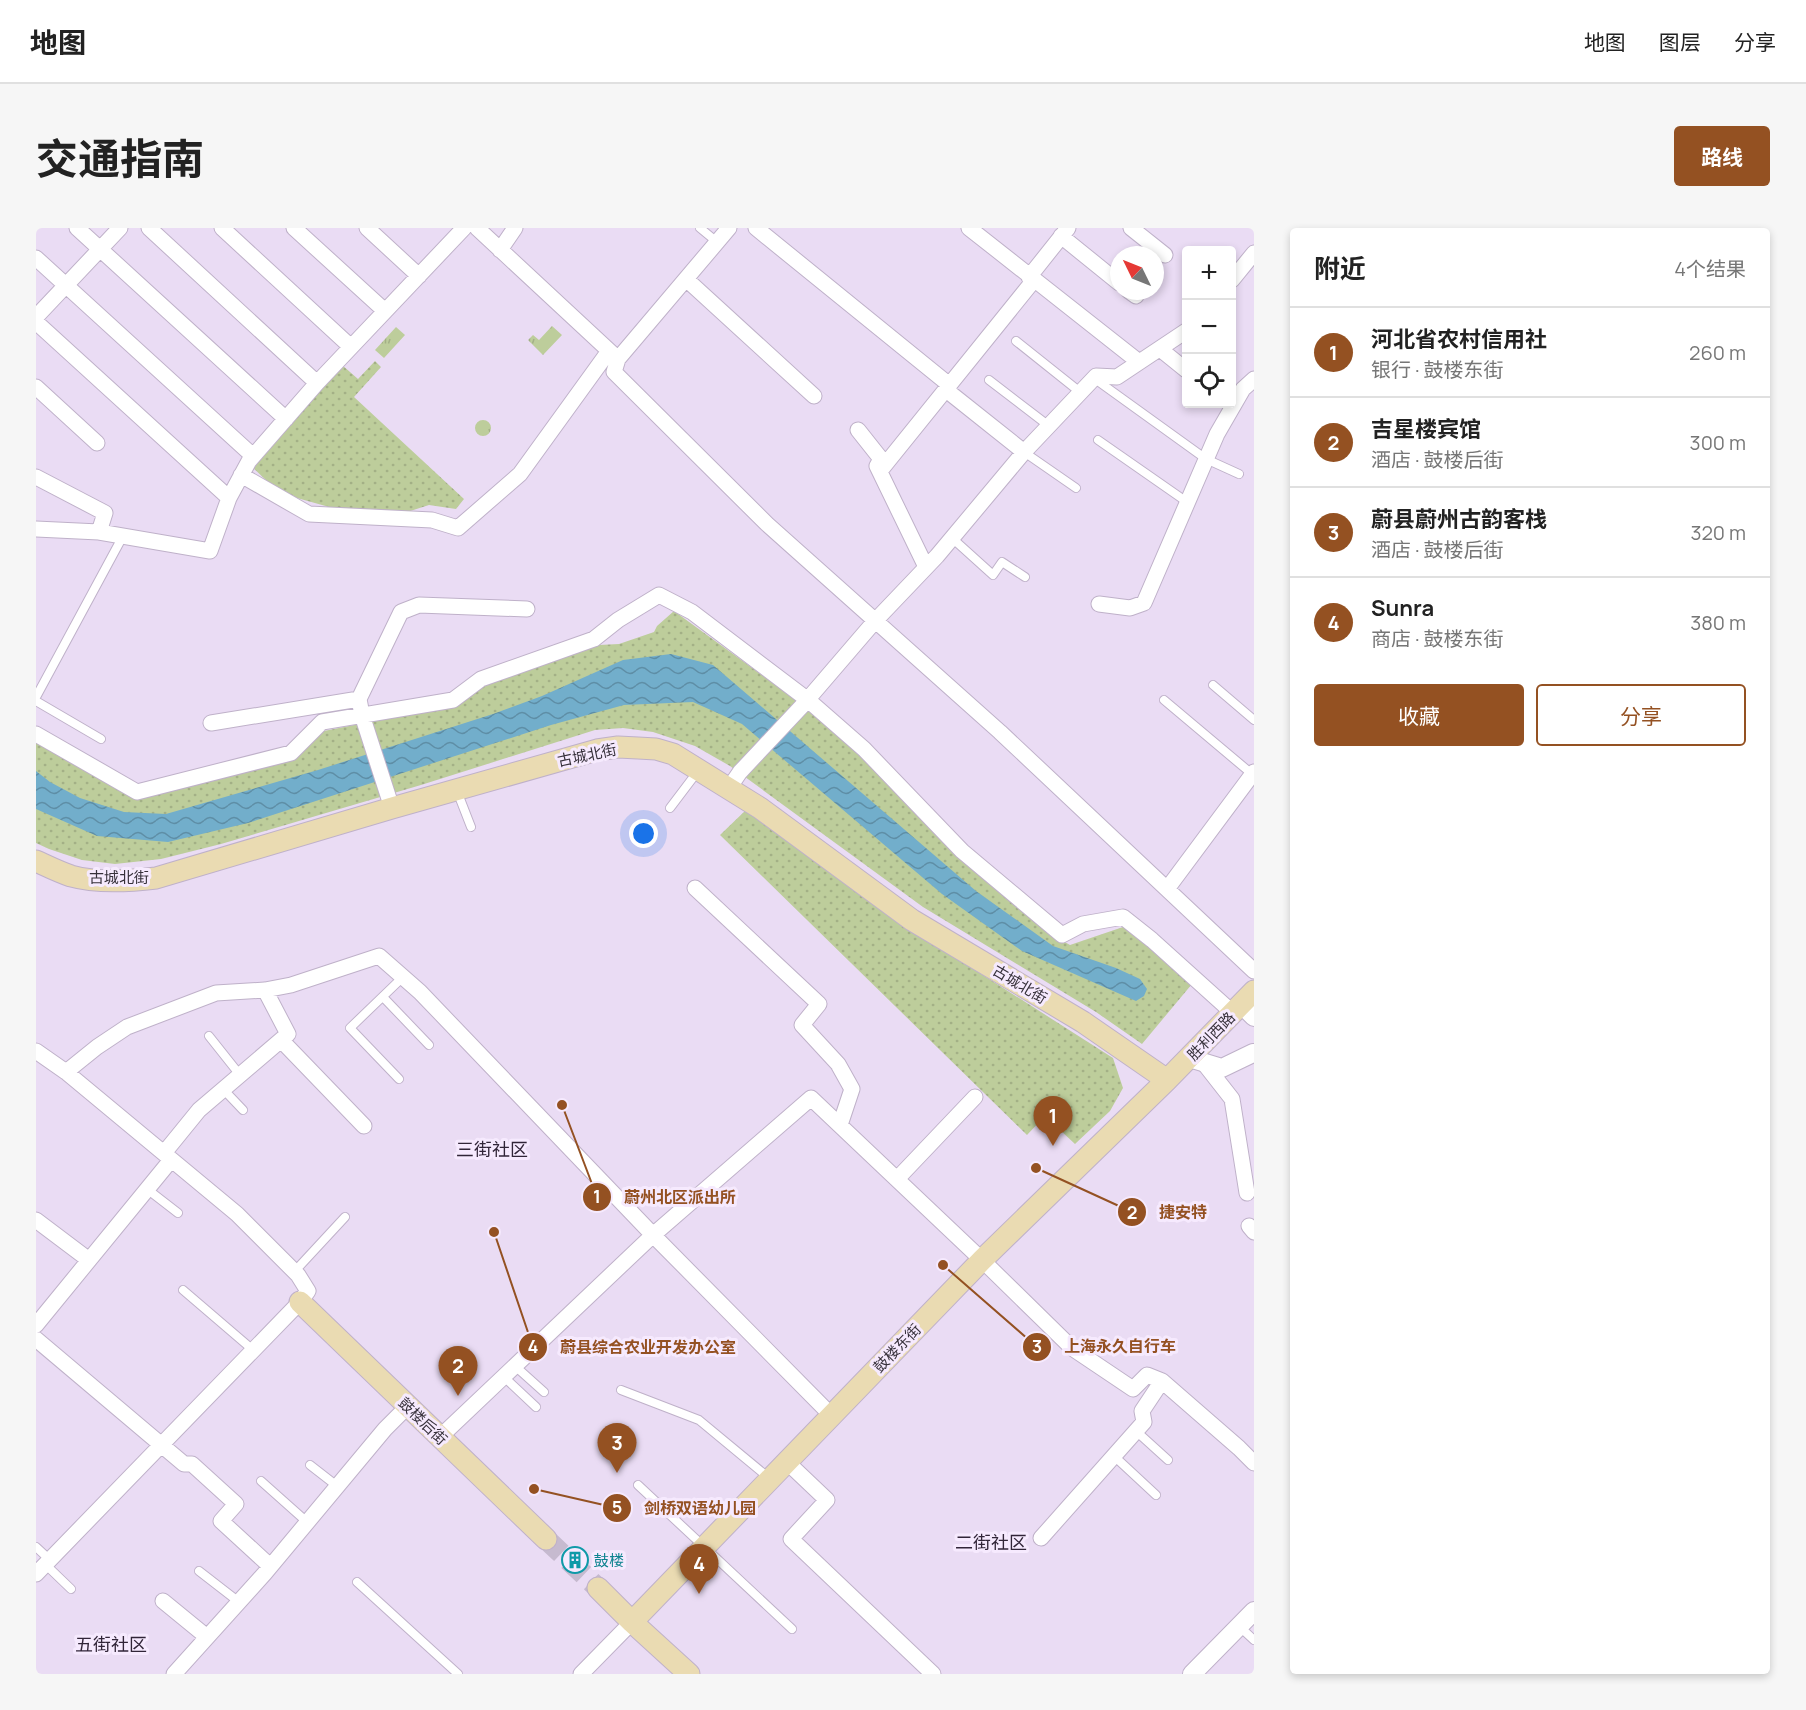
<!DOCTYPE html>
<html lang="zh">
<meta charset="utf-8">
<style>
body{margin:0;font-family:Manrope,"Noto Sans SC",sans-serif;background:#f6f6f6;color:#222}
.controls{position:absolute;right:18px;top:18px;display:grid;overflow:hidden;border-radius:6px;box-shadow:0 3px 9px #0003}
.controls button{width:54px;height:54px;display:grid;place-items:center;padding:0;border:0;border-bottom:2px solid #e0e0e0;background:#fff;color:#222;font:30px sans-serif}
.compass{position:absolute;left:1074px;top:18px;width:54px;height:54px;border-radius:50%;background:#fff;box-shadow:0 3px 9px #0003;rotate:313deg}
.you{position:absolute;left:608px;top:606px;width:21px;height:21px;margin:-15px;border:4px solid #fff;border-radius:50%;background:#1a73e8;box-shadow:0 0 0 9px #1a73e833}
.badge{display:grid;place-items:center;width:39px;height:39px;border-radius:50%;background:#945122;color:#fff;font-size:20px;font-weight:700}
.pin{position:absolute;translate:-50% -50px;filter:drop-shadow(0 2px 3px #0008)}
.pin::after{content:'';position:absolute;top:32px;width:21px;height:18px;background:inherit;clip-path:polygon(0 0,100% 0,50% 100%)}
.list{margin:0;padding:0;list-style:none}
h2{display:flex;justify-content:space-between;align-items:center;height:78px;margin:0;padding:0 24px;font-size:26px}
h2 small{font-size:20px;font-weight:400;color:#767676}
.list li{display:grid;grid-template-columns:39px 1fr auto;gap:18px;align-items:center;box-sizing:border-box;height:90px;padding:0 24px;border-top:2px solid #e0e0e0}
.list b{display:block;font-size:22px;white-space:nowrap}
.list p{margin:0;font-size:20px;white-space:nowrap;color:#767676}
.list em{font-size:20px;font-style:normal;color:#767676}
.actions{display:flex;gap:12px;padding:18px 24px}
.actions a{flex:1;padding:14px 0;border:2px solid #945122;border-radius:6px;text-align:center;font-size:21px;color:#945122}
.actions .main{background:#945122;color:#fff}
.icon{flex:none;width:33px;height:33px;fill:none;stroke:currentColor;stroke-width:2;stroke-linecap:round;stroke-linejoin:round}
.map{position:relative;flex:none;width:1218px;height:1446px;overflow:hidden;border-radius:6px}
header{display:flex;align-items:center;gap:36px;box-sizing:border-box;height:84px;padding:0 30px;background:#fff;border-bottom:2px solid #e0e0e0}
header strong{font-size:28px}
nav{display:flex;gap:33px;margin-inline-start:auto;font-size:21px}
.intro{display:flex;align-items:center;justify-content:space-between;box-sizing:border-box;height:144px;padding:0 36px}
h1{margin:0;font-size:42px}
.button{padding:15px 27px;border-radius:6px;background:#945122;color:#fff;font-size:21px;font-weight:700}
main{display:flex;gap:36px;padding:0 36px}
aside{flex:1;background:#fff;border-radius:6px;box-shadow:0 3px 9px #0003}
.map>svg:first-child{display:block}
</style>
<header>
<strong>地图</strong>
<nav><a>地图</a><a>图层</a><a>分享</a></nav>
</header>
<div class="intro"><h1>交通指南</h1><a class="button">路线</a></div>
<main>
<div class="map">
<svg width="1218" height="1446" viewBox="0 0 1218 1446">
<defs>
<pattern id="grass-tufts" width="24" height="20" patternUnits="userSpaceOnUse" patternTransform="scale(1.5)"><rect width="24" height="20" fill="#bdcd9b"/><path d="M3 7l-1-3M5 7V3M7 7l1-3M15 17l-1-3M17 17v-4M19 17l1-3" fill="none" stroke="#a3b086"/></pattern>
<pattern id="park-dots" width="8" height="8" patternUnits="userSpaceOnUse" patternTransform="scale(1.5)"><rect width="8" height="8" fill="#bdcd9b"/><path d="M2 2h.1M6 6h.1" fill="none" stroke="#a3b086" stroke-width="1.8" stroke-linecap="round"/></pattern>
<pattern id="water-waves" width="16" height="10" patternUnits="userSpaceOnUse" patternTransform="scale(1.5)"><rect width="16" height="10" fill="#72aecb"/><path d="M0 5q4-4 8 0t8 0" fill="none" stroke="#5e8ea6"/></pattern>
</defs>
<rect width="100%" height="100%" fill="#eadcf4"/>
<path fill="url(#grass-tufts)" d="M516 98 526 107 507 127 492 112 497 107 503 112Z
M360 99 369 107 348 130 339 122Z
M439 200a8 8 0 1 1 16 0a8 8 0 1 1-16 0Z"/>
<path fill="url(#park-dots)" d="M339 133 345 139 318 169 428 271 420 281 393 277 368 285 311 284 261 270 232 254 214 237 306 137 322 151Z
M638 383 741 458 816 517 1020 709 1034 717 1087 699 1114 714 1156 756 1106 816 1060 784 887 679 694 538 659 518 617 504 587 500 559 502 385 557 185 616 125 631 79 636 46 632 13 621 0 615V513L101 571 257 528 288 503 408 479 450 455 563 417 583 416 618 404 621 398Z
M710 582 867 696 1077 830 1087 860 1074 883 1039 916 1009 888 991 907 684 607Z"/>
<path fill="url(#water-waves)" d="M635 426 677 437 940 663 1017 718 1080 740 1104 751 1111 761 1108 768 1100 773 986 723 906 666 706 496 657 474 588 477 515 497 212 595 132 614 61 608 0 581V543L14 554 44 570 88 584 130 586 282 542 457 486 506 468 587 432Z"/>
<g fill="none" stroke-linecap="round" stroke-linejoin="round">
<path stroke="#c6bacf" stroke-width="21" stroke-dasharray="21 10" stroke-linecap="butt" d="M510 1311 562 1360"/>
<defs>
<path id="service" d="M664 0 681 14
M980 113 1044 164
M1059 151 1170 231 1203 246
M953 152 1013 198
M1062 212 1151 274
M988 224 1040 260
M916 310 957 347 966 334 989 349
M1177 457 1218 492
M0 469 87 308
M1128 472 1216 546
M0 473 65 511
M421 563 435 599
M634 580 662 543
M347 769 393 817
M173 808 204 847
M363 851 314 800 367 749
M187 861 207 882
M111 961 142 985
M259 1043 309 989
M147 1062 217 1122
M479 1138 508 1164
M468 1149 500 1179
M585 1162 663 1192 733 1250
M1100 1203 1132 1232
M1078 1228 1120 1267
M274 1237 301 1258
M225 1253 271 1294
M602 1257 756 1401
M0 1319 14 1332
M9 1336 35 1361
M163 1343 203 1374
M321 1354 422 1446
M1204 1399 1218 1412"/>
<path id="minor" d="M41 0 250 191
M186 0 315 119
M258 0 349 83
M331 0 383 48
M441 0 582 131 578 144 731 296 964 504 1218 743
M720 0 911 155 914 165 988 224
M933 0 1103 134
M1095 0 1129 27
M1025 8 1083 55
M464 22 479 0
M0 30 217 228
M993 49 1032 0
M650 51 778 168
M1196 52 1218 25
M1093 63 1100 68
M0 89 84 0
M0 94 193 270
M1124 121 1150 142
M582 131 693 0
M281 155 428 0
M0 159 61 215
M822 202 845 231 841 238 890 339
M844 243 998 52
M205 247 273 286 396 292 422 300 484 246 573 123
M0 249 69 285 63 304
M0 301 63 304 174 323 193 270 213 233 281 155 113 0
M1063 376 1094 380 1108 375 1181 206 1207 161 1218 151
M323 471 365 384 383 377 491 381
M175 495 323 471 326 487 356 580
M0 506 101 564 255 525 286 494 417 472 445 451 558 411 582 392 623 367 656 384 772 472 828 521 926 623 1026 707 1047 696 1087 689 1116 712 1197 785
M693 560 704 544 766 478 839 393 901 328 988 224 1060 148 1081 149 1150 103
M659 660 783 776 766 797 802 836 816 861 804 897
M1131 661 1218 544
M229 762 252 806 245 812
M0 823 30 844 201 986 262 1047 272 1063 264 1074 0 1346
M1167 834 1196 871 1211 965
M30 844 61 819 91 799 180 765 229 762 255 757 343 728 384 764 617 1007 795 1187
M128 925 163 882 245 812 328 898
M861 951 939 869
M0 992 53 1032
M1213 998 1218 1004
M0 1097 135 932
M0 1111 148 1236H156L200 1276 185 1293 234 1338
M404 1209 617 1007 775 870 946 1032 1036 1120 1097 1161 1111 1147 1126 1153 1203 1220 1218 1235
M751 1234 791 1272 755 1311 897 1446
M1005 1310 1108 1194 1106 1183 1126 1153
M127 1373 171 1409
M138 1446 229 1345 349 1201 372 1178
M545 1446 596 1394"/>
<path id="tertiary" d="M1205 776 1218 789
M1153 830 1186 840 1217 825
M1156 1446 1218 1383"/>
<path id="secondary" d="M0 633C11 638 23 644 35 648 60 655 95 653 120 650L356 580 561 522 582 519 602 520 620 521 637 526 724 580 876 692 1047 794 1131 852
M264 1074 510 1311
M562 1360 596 1394 653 1446
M596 1394 946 1032 1131 852 1218 763"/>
</defs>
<use href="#service" stroke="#bfb1c9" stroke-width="10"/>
<use href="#minor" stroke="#bfb1c9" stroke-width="17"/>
<use href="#tertiary" stroke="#bfb1c9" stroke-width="20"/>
<use href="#secondary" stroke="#bfb1c9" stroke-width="23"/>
<use href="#service" stroke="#fff" stroke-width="8"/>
<use href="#minor" stroke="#fff" stroke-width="15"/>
<use href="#tertiary" stroke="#fff" stroke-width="18"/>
<use href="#secondary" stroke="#eadbb2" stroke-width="21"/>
</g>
<defs>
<symbol id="building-ring" viewBox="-11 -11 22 22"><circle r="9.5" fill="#f6eafe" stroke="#0f9aa8" stroke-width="1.5"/><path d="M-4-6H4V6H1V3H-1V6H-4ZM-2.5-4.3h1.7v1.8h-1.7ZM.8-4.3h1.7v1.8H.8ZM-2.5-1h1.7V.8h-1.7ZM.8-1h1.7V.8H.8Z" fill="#0f9aa8"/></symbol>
</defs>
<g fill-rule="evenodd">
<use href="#building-ring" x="524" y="1317" width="30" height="30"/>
</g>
<g text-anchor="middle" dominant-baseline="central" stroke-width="6" stroke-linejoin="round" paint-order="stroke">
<g font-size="15" fill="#37313b" stroke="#f6eafe">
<text transform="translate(551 527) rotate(-12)">古城北街</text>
<text x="83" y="649">古城北街</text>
<text transform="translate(984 756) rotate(31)">古城北街</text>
<text transform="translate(1175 808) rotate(-46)">胜利西路</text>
<text transform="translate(861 1120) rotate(-46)">鼓楼东街</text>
<text transform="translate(387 1193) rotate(44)">鼓楼后街</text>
</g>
<g font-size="15" fill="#0d838f" stroke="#f6eafe" text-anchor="start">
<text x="558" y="1332">鼓楼</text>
</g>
<g font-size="18" fill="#312538" stroke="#f6eafe">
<text x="456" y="921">三街社区</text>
<text x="955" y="1314">二街社区</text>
<text x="75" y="1416">五街社区</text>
</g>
</g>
<path fill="none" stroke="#945122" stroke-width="2" d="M526 877L561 969M1000 940L1096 984M907 1037L1001 1119M458 1004L497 1119M498 1261L581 1280"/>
<g fill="#945122" stroke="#f6eafe" stroke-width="2">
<circle cx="526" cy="877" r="6"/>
<circle cx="1000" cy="940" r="6"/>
<circle cx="907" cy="1037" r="6"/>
<circle cx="458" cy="1004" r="6"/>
<circle cx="498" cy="1261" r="6"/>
<circle cx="561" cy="969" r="15"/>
<circle cx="1096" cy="984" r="15"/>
<circle cx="1001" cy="1119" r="15"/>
<circle cx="497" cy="1119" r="15"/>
<circle cx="581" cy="1280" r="15"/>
</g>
<g font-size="18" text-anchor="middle" font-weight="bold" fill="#fff">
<text x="561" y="975">1</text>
<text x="1096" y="991">2</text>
<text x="1001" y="1125">3</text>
<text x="497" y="1125">4</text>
<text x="581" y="1286">5</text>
</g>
<g font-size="16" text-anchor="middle" font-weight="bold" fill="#945122" stroke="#f6eafe" stroke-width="6" stroke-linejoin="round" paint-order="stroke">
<text x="644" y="975">蔚州北区派出所</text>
<text x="1147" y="990">捷安特</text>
<text x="1084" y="1124">上海永久自行车</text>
<text x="612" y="1125">蔚县综合农业开发办公室</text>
<text x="664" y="1286">剑桥双语幼儿园</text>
</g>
</svg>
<div class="controls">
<button>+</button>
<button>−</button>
<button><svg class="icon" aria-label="locate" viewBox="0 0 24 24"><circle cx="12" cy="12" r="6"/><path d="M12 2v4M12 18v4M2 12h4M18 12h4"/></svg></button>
</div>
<svg class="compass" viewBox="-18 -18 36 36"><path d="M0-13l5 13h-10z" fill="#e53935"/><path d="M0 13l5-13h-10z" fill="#767676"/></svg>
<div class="you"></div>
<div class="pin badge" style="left:1017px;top:918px">1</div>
<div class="pin badge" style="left:422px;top:1168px">2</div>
<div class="pin badge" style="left:581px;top:1245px">3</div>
<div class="pin badge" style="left:663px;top:1366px">4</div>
</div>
<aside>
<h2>附近<small>4个结果</small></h2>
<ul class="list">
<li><span class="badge">1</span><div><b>河北省农村信用社</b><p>银行 · 鼓楼东街</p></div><em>260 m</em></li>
<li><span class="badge">2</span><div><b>吉星楼宾馆</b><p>酒店 · 鼓楼后街</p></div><em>300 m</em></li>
<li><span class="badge">3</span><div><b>蔚县蔚州古韵客栈</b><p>酒店 · 鼓楼后街</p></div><em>320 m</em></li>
<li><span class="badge">4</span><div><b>Sunra</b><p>商店 · 鼓楼东街</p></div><em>380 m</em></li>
</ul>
<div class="actions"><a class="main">收藏</a><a>分享</a></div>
</aside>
</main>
